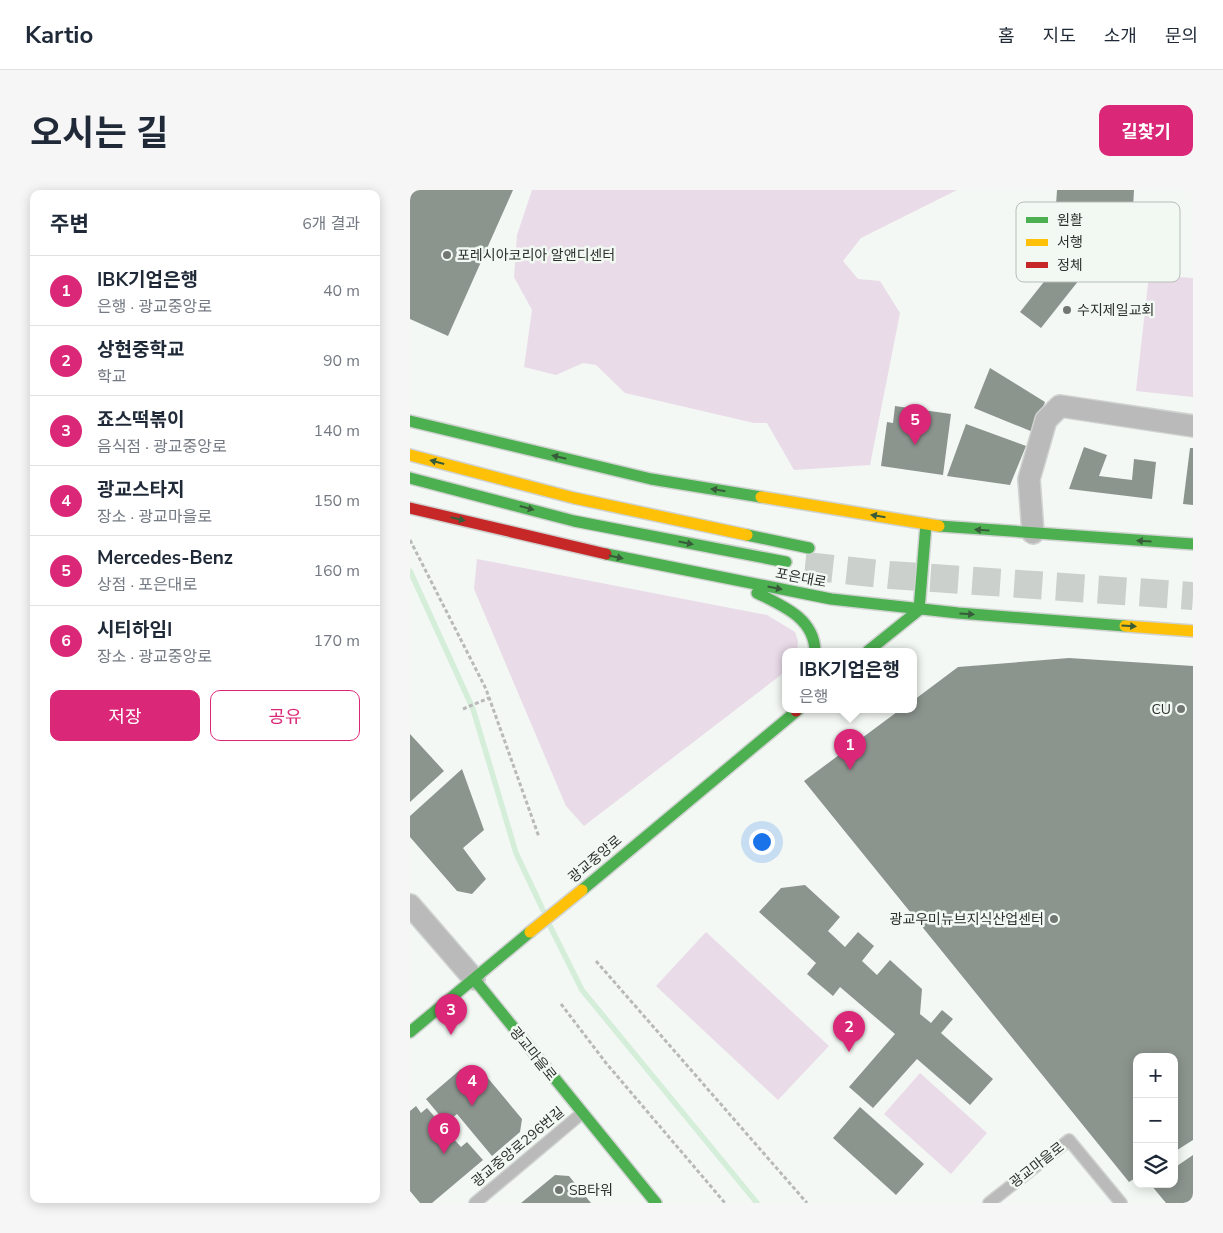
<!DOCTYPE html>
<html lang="ko">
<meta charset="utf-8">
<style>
body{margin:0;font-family:"Nunito Sans","Noto Sans KR",sans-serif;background:#f6f6f7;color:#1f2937}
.controls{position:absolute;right:15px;bottom:15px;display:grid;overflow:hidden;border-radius:10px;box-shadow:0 2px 12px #0003}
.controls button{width:45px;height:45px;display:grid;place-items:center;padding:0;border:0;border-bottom:1px solid #e0e1e3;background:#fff;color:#1f2937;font:25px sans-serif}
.you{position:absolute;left:351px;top:651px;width:18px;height:18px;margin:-12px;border:4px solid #fff;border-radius:50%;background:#1a73e8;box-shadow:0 0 0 8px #1a73e833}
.badge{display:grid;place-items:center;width:32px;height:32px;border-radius:50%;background:#db2777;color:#fff;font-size:16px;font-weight:700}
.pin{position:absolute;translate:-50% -41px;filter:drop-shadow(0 1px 2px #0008)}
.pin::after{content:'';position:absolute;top:26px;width:18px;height:15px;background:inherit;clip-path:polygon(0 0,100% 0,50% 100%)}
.popup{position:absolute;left:372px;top:458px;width:135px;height:65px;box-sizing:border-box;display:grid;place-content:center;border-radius:10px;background:#fff;filter:drop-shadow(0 1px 4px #0005);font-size:16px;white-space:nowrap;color:#747a83}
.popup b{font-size:19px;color:#1f2937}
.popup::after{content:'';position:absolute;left:50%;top:100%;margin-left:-10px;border:10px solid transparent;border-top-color:#fff}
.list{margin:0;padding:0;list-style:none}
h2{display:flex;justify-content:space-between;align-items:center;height:65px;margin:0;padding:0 20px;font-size:21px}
h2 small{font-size:16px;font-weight:400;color:#747a83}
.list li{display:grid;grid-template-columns:32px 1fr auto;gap:15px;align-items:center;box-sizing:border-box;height:70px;padding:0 20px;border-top:1px solid #e0e1e3}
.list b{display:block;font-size:19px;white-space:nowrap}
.list p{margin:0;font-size:16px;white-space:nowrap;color:#747a83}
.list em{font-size:16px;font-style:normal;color:#747a83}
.actions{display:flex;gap:10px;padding:15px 20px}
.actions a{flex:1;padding:11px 0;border:1px solid #db2777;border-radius:10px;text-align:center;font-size:18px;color:#db2777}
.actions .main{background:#db2777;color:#fff}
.icon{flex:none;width:28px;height:28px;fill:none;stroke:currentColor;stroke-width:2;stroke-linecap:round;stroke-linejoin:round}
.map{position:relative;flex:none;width:783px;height:1013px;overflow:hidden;border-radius:10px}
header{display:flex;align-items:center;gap:30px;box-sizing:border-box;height:70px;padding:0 25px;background:#fff;border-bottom:1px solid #e0e1e3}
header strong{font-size:24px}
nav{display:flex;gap:28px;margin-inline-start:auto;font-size:18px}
.intro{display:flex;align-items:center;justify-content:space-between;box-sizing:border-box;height:120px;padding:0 30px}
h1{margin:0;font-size:35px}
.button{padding:12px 22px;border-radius:10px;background:#db2777;color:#fff;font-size:18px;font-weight:700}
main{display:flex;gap:30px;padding:0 30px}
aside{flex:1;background:#fff;border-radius:10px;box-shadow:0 2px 12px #0003}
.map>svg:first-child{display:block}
</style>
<header>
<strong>Kartio</strong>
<nav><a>홈</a><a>지도</a><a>소개</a><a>문의</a></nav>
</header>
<div class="intro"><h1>오시는 길</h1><a class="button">길찾기</a></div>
<main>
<aside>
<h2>주변<small>6개 결과</small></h2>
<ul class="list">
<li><span class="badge">1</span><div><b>IBK기업은행</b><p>은행 · 광교중앙로</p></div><em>40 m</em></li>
<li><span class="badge">2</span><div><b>상현중학교</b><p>학교</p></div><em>90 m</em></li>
<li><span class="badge">3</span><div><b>죠스떡볶이</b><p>음식점 · 광교중앙로</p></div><em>140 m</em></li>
<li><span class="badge">4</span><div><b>광교스타지</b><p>장소 · 광교마을로</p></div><em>150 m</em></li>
<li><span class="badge">5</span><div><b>Mercedes-Benz</b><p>상점 · 포은대로</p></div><em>160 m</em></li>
<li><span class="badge">6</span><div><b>시티하임I</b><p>장소 · 광교중앙로</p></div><em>170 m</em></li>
</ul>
<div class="actions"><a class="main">저장</a><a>공유</a></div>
</aside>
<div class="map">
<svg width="783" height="1013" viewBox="0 0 783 1013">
<rect width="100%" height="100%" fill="#f3f8f4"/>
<path fill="#e9dbe8" d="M122 0H547L451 48 433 71 448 89 470 91 490 123 460 275 384 280 357 233H344L215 203 186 175 173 173 146 185 114 177 122 120 104 87 107 45Z
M739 85 783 88V207L726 201Z
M67 369 357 425 385 442 388 451 387 461H376V481L174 636 156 616 64 399Z
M296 742 419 856 368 910 246 796Z
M510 883 577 943 541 984 474 924Z"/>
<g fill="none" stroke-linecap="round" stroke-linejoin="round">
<path stroke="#d4eeda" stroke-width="5.5" d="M0 381 63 519 106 663 133 720
M140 736 172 800 347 1013"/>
</g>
<path fill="#8c948e" d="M0 0H103L38 146 0 129Z
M647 0H724L723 19 646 15Z
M656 64 677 80 631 138 610 122Z
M580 178 635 212 623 242 564 218Z
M485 216 541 224 533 285 471 276 477 232 483 233Z
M556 234 616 256 600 295 537 286Z
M674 257 697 265 689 286 722 290 724 269 746 272 742 309 659 299Z
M780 258H783V315L773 314Z
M659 468 783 476V950L764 962V867H727V987L719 992 394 591 491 519H504V510L548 477Z
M0 544 34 581 0 612Z
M52 579 74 640 53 658 76 689 62 704 47 701 0 647V626Z
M395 695 430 727 418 741 435 757 448 742 464 756 452 771 467 785 480 770 512 799 510 824 521 833 532 820 543 829 531 843 583 889 560 915 507 869 463 918 439 897 485 844 430 797 423 806 397 784 406 773 349 722 371 698Z
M51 879 72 881 112 929 110 942 82 966 47 924 36 933 16 909Z
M6 916 11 923 17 918 31 934 25 939 34 950 40 945 51 957 57 952 73 970 22 1013H10L0 1001V921Z
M450 917 514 974 486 1005 423 948Z
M783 965V1013H756L741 995 764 994V978Z
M145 985 159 986 181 1013H111Z"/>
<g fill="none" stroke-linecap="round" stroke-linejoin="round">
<path stroke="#cbd0cc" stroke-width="28" stroke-dasharray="28 14" stroke-linecap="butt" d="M395 376 480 385 783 406"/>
<defs>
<path id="lane" d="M65 1013 171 924
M579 1013 659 950 711 1013"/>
<path id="street" d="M623 343 619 289 636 230 650 216 783 236
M0 715 64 789"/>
<path id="fast" d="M0 231 241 289 351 307
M0 288 164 331 376 372
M529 336 783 354
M337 345 399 358
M196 364 421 409 548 423 715 436
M347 403C373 416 404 428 405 461
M509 420 516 334
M458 461 509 420
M172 700 389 519
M64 789 246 1013
M0 842 120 742"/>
<path id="slow" d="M0 265 164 308 337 345
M351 307 529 336
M715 436 783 441"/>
<path id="jam" d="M0 318 196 364
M386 521 387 519"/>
</defs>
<use href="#lane" stroke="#d0d3d1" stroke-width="14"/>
<use href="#street" stroke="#d0d3d1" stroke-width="24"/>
<use href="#fast" stroke="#d0d3d1" stroke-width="14"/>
<use href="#slow" stroke="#d0d3d1" stroke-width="14"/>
<use href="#jam" stroke="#d0d3d1" stroke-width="14"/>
<path stroke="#b8b9b8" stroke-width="3" stroke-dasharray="4 2.5" stroke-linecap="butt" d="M0 350 76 499 129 647
M53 519 79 508
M186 771 397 1013
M151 814 196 873 315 1013"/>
<use href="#lane" stroke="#bababa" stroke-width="11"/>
<use href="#street" stroke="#bababa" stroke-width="21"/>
<use href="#fast" stroke="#4caf50" stroke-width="11"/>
<use href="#slow" stroke="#ffc107" stroke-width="11"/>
<use href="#jam" stroke="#c62828" stroke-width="11"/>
<defs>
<path id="slow-bridge" d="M120 742 172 700"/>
</defs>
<use href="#slow-bridge" stroke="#d0d3d1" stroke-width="14" stroke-linecap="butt"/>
<use href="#slow-bridge" stroke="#ffc107" stroke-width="11"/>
</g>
<defs><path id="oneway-solid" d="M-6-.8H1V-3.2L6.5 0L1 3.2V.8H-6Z" transform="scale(1.25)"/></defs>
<g fill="#385c3a">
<use href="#oneway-solid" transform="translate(149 267) rotate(-167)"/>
<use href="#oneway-solid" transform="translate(27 272) rotate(-165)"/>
<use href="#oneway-solid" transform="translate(308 300) rotate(-171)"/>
<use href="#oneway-solid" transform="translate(117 318) rotate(15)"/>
<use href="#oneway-solid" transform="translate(468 326) rotate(-171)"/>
<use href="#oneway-solid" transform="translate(48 329) rotate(13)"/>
<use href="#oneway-solid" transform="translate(572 340) rotate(-176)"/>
<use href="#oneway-solid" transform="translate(734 351) rotate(-176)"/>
<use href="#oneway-solid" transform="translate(276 353) rotate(11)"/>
<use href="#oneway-solid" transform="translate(206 367) rotate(12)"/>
<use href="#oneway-solid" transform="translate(365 398) rotate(11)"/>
<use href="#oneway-solid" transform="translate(557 424) rotate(4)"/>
<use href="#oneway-solid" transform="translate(719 436) rotate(4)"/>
</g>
<g fill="#727673" stroke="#f2f9f3" stroke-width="2">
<circle cx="37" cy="65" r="5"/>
<circle cx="657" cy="120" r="5"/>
<circle cx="771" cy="519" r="5"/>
<circle cx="644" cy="729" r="5"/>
<circle cx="149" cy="1000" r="5"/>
</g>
<g text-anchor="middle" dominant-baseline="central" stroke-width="5" stroke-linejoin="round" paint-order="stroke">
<g font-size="14" fill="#2d302e" stroke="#f2f9f3" text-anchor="start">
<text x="47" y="65">포레시아코리아 알앤디센터</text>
<text x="667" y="120">수지제일교회</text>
<text x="761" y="519" text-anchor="end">CU</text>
<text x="634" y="729" text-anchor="end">광교우미뉴브지식산업센터</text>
<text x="159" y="1000">SB타워</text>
</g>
<g font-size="14" fill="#2d302e" stroke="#f2f9f3">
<text transform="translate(391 388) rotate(11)">포은대로</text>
<text transform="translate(185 669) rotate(-40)">광교중앙로</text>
<text transform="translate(123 864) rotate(51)">광교마을로</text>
<text transform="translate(108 957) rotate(-40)">광교중앙로296번길</text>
<text transform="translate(627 975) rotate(-38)">광교마을로</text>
</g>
</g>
<rect x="606" y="12" width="164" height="80" rx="8" fill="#f2f9f3" stroke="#b7bdb8" stroke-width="1"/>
<rect x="616" y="27" width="22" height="6" fill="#4caf50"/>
<rect x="616" y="49" width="22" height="7" fill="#ffc107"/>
<rect x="616" y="72" width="22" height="6" fill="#c62828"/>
<g font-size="14" fill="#2d302e">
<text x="647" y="35">원활</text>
<text x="647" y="57">서행</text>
<text x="647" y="80">정체</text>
</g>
</svg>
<div class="controls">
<button>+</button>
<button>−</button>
<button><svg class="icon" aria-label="layers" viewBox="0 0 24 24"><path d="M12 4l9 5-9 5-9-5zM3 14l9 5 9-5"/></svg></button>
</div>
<div class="you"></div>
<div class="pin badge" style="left:440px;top:580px">1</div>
<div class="popup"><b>IBK기업은행</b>은행</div>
<div class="pin badge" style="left:439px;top:862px">2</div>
<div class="pin badge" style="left:41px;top:845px">3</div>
<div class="pin badge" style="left:62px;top:916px">4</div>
<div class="pin badge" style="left:505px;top:255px">5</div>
<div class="pin badge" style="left:34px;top:964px">6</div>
</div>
</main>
